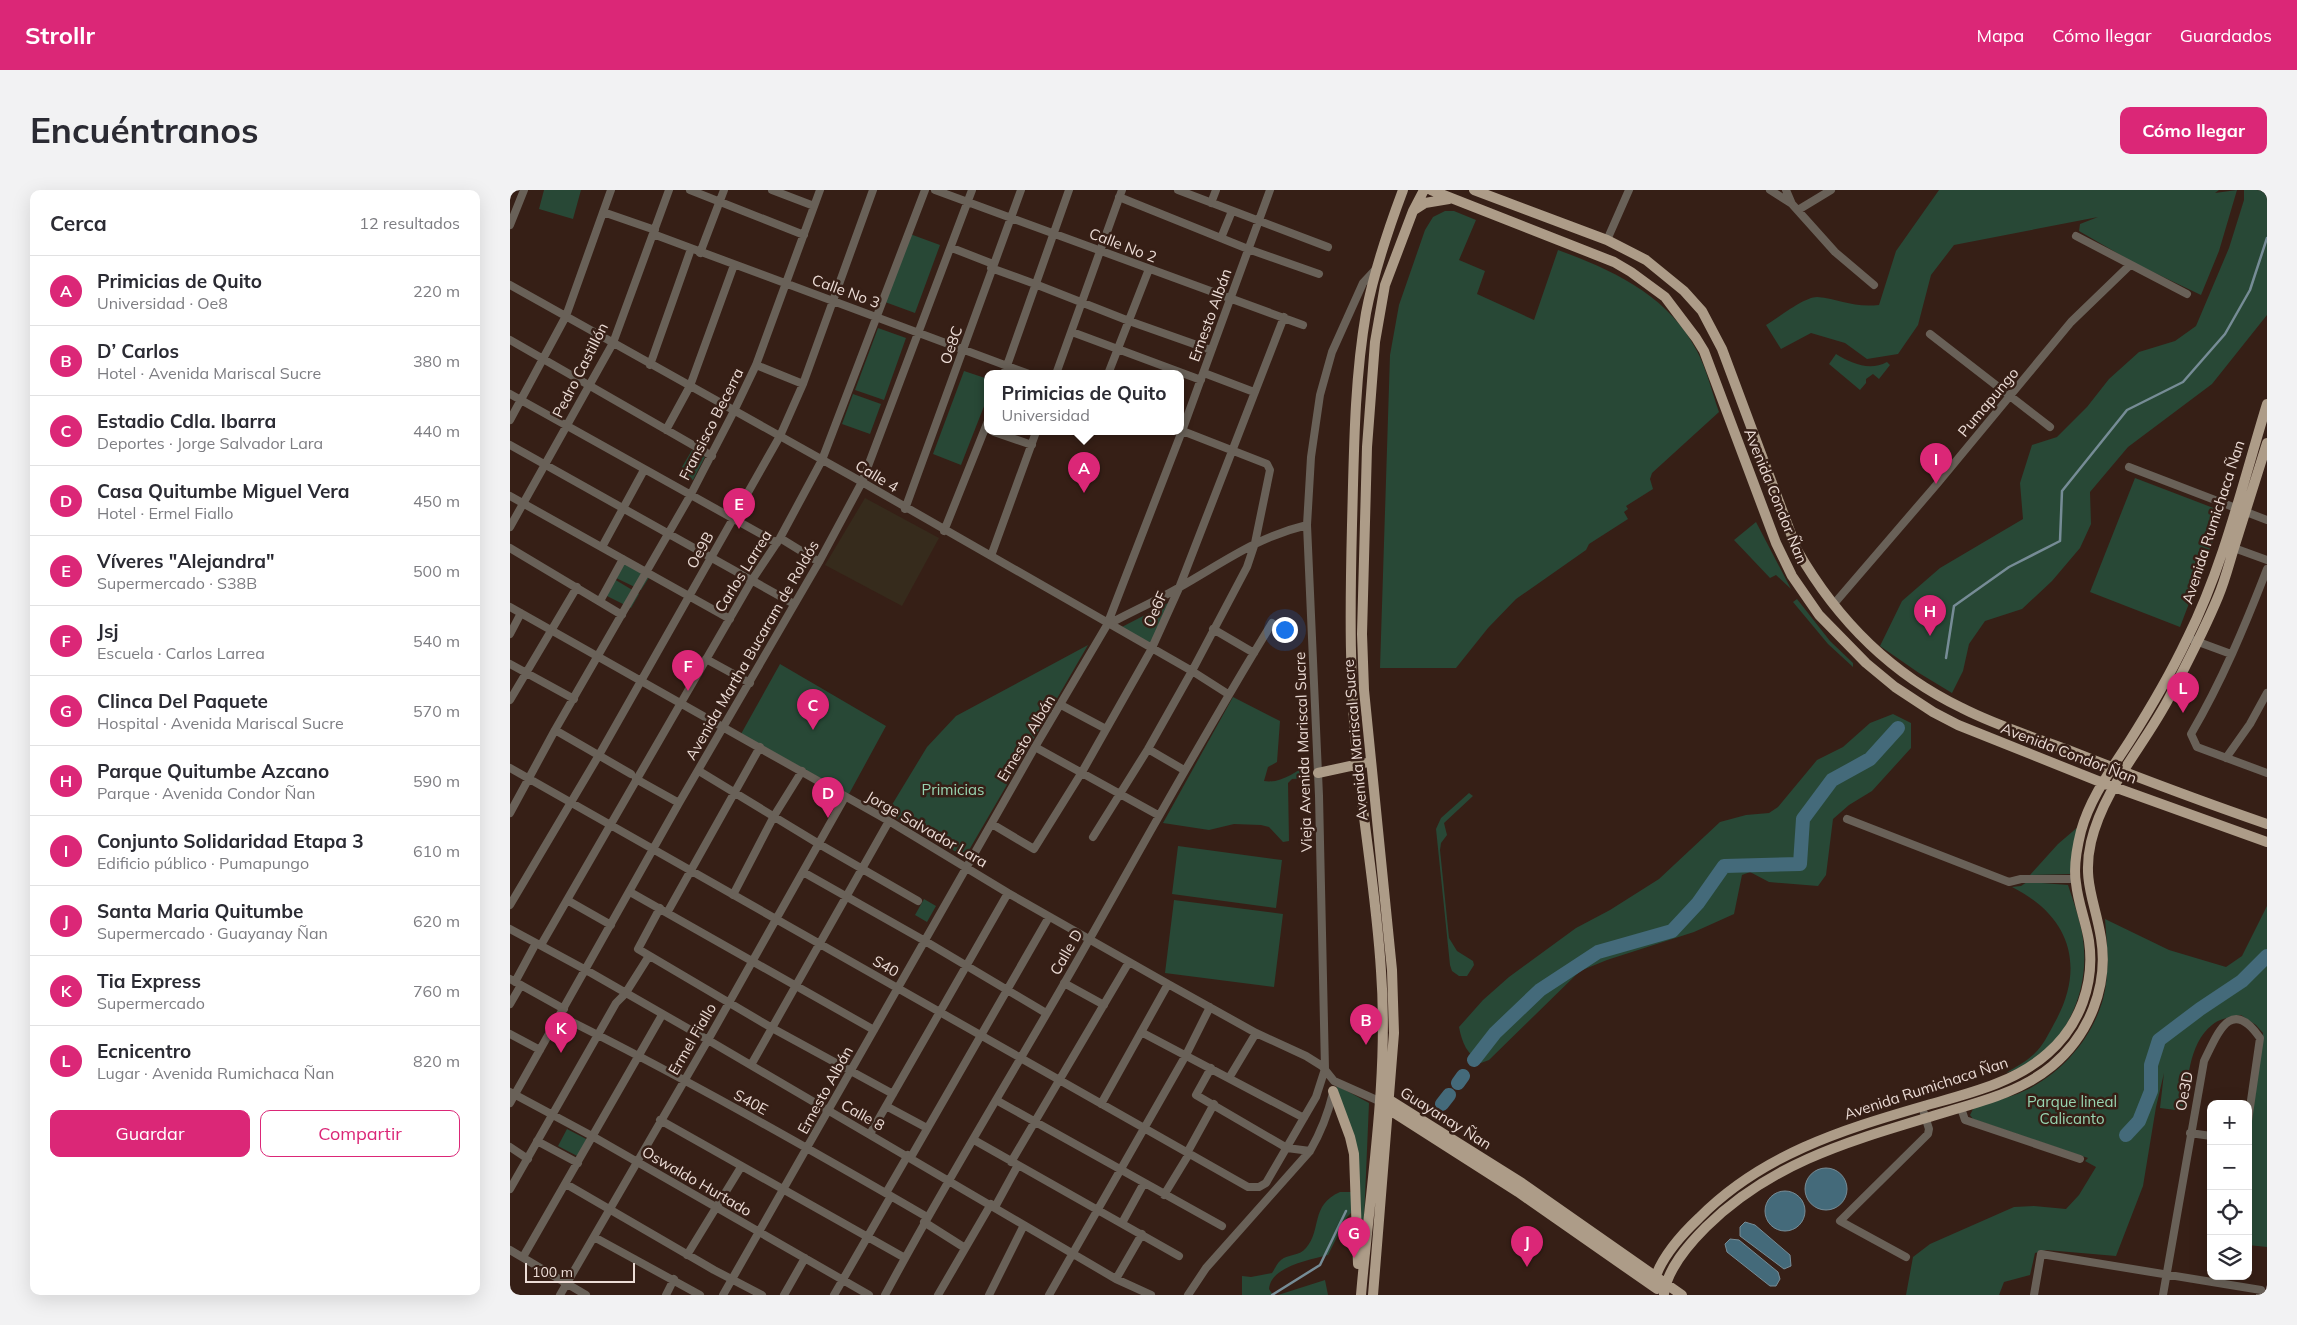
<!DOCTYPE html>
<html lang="es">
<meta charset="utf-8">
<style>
body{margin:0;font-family:Mulish,sans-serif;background:#f2f2f3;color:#2b2b33}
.controls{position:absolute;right:15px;bottom:15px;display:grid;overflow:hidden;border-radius:10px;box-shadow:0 5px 20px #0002}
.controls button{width:45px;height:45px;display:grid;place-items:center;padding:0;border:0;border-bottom:1px solid #e1e1e2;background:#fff;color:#2b2b33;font:25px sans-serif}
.scale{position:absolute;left:15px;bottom:12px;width:110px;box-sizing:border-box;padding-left:5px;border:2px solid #ecdcd6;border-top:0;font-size:14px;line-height:18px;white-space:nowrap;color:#ecdcd6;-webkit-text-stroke:4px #361f16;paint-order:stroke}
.you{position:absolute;left:774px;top:439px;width:18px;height:18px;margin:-12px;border:4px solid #fff;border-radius:50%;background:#1a73e8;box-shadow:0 0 0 8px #1a73e833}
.badge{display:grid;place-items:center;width:32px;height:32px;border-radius:50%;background:#db2777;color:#fff;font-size:16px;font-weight:700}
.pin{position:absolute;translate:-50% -41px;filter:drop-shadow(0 1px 2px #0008)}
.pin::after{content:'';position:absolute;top:26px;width:18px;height:15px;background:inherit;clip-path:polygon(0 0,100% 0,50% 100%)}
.popup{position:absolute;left:474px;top:180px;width:200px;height:65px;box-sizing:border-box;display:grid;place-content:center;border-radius:10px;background:#fff;filter:drop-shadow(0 1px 4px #0005);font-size:16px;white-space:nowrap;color:#7c7c81}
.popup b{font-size:19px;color:#2b2b33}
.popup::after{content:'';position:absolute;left:50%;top:100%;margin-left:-10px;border:10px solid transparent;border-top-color:#fff}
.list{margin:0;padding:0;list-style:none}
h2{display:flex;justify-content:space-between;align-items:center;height:65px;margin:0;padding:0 20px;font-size:21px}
h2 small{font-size:16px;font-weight:400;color:#7c7c81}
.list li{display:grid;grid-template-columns:32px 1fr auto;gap:15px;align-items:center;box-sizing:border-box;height:70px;padding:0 20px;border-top:1px solid #e1e1e2}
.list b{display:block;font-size:19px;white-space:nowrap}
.list p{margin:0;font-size:16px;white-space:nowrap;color:#7c7c81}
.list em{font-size:16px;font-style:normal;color:#7c7c81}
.actions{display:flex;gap:10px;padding:15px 20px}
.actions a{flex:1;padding:11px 0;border:1px solid #db2777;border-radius:10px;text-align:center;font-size:18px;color:#db2777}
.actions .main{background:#db2777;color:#fff}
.icon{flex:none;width:28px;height:28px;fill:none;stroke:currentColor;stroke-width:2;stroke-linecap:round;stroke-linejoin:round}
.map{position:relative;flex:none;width:1757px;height:1105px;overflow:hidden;border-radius:10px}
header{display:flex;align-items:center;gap:30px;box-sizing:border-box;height:70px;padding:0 25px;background:#db2777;color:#fff}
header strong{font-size:24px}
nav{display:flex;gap:28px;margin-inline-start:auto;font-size:18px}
.intro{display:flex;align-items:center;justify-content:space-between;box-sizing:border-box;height:120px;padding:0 30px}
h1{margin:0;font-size:35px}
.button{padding:12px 22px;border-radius:10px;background:#db2777;color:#fff;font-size:18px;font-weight:700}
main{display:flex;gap:30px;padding:0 30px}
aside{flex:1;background:#fff;border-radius:10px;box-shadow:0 5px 20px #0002}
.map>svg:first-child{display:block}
</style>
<header>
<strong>Strollr</strong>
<nav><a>Mapa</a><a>Cómo llegar</a><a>Guardados</a></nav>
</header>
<div class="intro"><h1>Encuéntranos</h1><a class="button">Cómo llegar</a></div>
<main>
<aside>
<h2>Cerca<small>12 resultados</small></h2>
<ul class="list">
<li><span class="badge">A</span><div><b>Primicias de Quito</b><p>Universidad · Oe8</p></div><em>220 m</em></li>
<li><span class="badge">B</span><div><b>D’ Carlos</b><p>Hotel · Avenida Mariscal Sucre</p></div><em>380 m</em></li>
<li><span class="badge">C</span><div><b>Estadio Cdla. Ibarra</b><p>Deportes · Jorge Salvador Lara</p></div><em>440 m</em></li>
<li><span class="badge">D</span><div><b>Casa Quitumbe Miguel Vera</b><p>Hotel · Ermel Fiallo</p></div><em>450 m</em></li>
<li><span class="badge">E</span><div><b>Víveres &quot;Alejandra&quot;</b><p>Supermercado · S38B</p></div><em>500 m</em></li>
<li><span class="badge">F</span><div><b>Jsj</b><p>Escuela · Carlos Larrea</p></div><em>540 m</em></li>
<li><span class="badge">G</span><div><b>Clinca Del Paquete</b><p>Hospital · Avenida Mariscal Sucre</p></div><em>570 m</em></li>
<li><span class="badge">H</span><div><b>Parque Quitumbe Azcano</b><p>Parque · Avenida Condor Ñan</p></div><em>590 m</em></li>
<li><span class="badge">I</span><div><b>Conjunto Solidaridad Etapa 3</b><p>Edificio público · Pumapungo</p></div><em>610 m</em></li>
<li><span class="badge">J</span><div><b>Santa Maria Quitumbe</b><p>Supermercado · Guayanay Ñan</p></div><em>620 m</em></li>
<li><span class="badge">K</span><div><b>Tia Express</b><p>Supermercado</p></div><em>760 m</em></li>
<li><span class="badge">L</span><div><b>Ecnicentro</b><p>Lugar · Avenida Rumichaca Ñan</p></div><em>820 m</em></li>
</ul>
<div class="actions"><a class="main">Guardar</a><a>Compartir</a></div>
</aside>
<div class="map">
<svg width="1757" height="1105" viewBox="0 0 1757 1105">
<rect width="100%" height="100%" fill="#361f16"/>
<path fill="#362b1c" d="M355 308 429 348 392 416 315 375Z"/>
<path fill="#284836" d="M34 0H71L63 29 29 19Z
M1429 0H1709L1705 3 1727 0 1709 61 1691 105 1626 74 1569 41 1570 34 1588 27 1444 55 1421 85 1408 135 1388 164 1357 169 1335 153 1301 143 1271 159 1256 135C1268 128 1294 107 1307 107 1330 109 1343 118 1369 115L1386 61Z
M1734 0H1757V125L1702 194 1618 257 1580 302 1581 334 1570 358 1542 391 1512 419 1475 431 1459 454 1453 481 1442 503 1409 483 1370 456 1392 411 1430 378 1513 329 1510 293 1522 255 1547 247 1577 217 1599 189 1629 162 1665 151 1686 136 1719 58 1734 10Z
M935 21H944L966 30 949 70 975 81 967 104 1024 130 1048 60C1103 80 1159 106 1187 161 1197 180 1202 202 1209 222L1142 283 1140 289 1143 299 1116 316 1118 319 1114 322 1118 329 1079 354 1076 360 1006 409 978 438 946 478H870L880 165 889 115 915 40 923 27Z
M400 44 430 55 405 123 375 112Z
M368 138 396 148 374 210 345 200Z
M1326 164C1342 174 1360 181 1377 172L1380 175 1369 189 1363 184 1356 189V193L1350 200 1319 174Z
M454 181 478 189V206L451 275 423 264Z
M343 204 371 214 360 244 332 234Z
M182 260 195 267 183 290 169 282Z
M1625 288 1714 322 1670 437 1580 402Z
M1246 332 1281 399 1266 385 1260 388 1224 350Z
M114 372 140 386 131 400 106 388Z
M104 389 129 404 121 418 95 405Z
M1287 409 1320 451 1343 473V477L1318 454 1283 412Z
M662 411 640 456 608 439Z
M578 455 455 667 377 623 417 557 446 526Z
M270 474 376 536 339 604 231 544Z
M723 507 770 531 767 572 758 577 754 591C770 594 786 582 798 574L800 588 782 589 778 593 779 651 773 652 759 637 751 635 724 634 699 640 653 633Z
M1383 524 1401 533V558L1362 601 1339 615 1323 629 1316 685 1308 696 1259 692 1240 682 1232 685 1224 724 1184 742 1097 770 1070 781 979 870 971 873C957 864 952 853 949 837L973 810 999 787 1066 738 1100 720 1149 689 1210 632 1236 625 1259 623 1268 617 1307 570 1333 557 1360 533Z
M959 603 963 606 934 633 937 645 931 653 930 660 939 748 947 761 963 771 964 775 957 786H949L942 781 940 775 926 639 931 628Z
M1569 636 1560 684 1520 685 1548 654Z
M668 656 772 670 766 718 662 704Z
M1517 692 1558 695C1565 716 1573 738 1574 759 1578 811 1548 868 1496 883 1505 877 1516 872 1524 864 1533 856 1539 843 1545 832 1576 776 1560 726 1502 697L1511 696Z
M414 709 426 716 417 732 405 725Z
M664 710 773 724 764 797 655 783Z
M1757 716V1057L1738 1055V960L1753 843 1746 835 1731 825C1722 827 1710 828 1702 835 1678 854 1678 893 1673 921L1650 918 1654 883 1646 917 1633 996 1606 1066 1536 1060 1525 1063 1520 1085 1494 1092 1489 1105H1396L1403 1067 1420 1054 1504 1017 1524 1016 1556 1019 1569 1005 1586 977 1575 971 1578 968 1463 929 1460 925 1463 919C1479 911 1498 909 1514 901 1551 884 1582 849 1593 809 1600 783 1597 755 1595 729L1659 760 1716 777 1732 766Z
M826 895 859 913 854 1030 847 1028 835 925Z
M57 939 80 951 71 968 48 956Z
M830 1002H841V1023L837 1027 818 1065C800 1070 761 1076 759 1099L763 1105H732V1086L741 1087 762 1083C765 1079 767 1073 771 1070 778 1064 790 1066 796 1058 812 1040 800 1015 830 1002Z
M815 1090 818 1105H768Z"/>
<path fill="#446a7a" stroke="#768c96" d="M1295 999a21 21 0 1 1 42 0a21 21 0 1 1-42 0Z
M1255 1021a20 20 0 1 1 40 0a20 20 0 1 1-40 0Z
M1235 1032 1245 1035 1280 1065 1281 1076 1274 1079 1230 1046V1037Z
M1220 1049 1229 1050 1268 1082 1270 1089 1266 1096H1260L1217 1062 1215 1054Z"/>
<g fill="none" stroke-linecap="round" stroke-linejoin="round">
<path stroke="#768c96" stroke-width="2.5" d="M1436 468 1444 416 1499 377 1550 351 1552 301 1617 220 1673 192 1715 144 1740 100 1757 48
M762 1105 810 1075 836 1021"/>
<path stroke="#446a7a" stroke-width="14" d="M964 870 985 843 1030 800 1088 762 1162 741 1188 713 1214 676 1290 674 1293 629 1322 590 1360 569 1388 538
M948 893 953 886
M932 914 939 905
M1616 945 1629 931 1641 901V875L1649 850 1690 819 1732 791 1757 766"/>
<path stroke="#696158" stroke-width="8" d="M180 0 294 45
M262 0 304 16
M425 0 793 135
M668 0 818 57
M1260 0 1282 14 1325 62 1364 95
M1276 0 1282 14
M609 7 738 59 809 84
M701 13 706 0
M1288 20 1321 0
M93 22 145 40
M0 35 14 0
M143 44 519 184
M1566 46 1677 104
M711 48 722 21
M1097 50 1119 0
M442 58 483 74
M190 63 214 0
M481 78 525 94 619 131 701 160
M0 95 352 292 682 481 718 504
M562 142 691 190
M1420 144 1540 237
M0 150 202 266
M140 175 181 59
M246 175 293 194
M694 183 744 202
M494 184 559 0
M546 184 612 0
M598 184 639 79
M0 204 267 353
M0 230 56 126 101 0
M156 240 180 196 224 75
M484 242 522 255
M0 255 284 414
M1619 277 1757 330
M0 306 220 429
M395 319 511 0
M0 337 103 153 159 0
M434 341 478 231
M270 348 309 372
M92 357 134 280
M0 358 112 425
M1724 358 1757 370
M481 366 526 242
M1757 379C1735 436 1712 491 1681 544L1687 557 1757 583
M90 411 113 369
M1323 415 1427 294 1561 132 1620 75
M0 417 379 631 498 703 658 794 746 843 796 866 812 876 824 891 869 911
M597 435C621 422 646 411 670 397 714 372 747 347 797 335
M703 439 744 463
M0 444 11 423
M1683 450 1721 464
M196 469 240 493
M0 474 64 509
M0 510 67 397
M551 515 596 539
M45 540 121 584
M525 557 648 625
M638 559 674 580
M1716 568 1740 534 1757 503
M0 578 738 997H749L756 993 806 907 815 879 809 606 797 335 801 267 810 205 822 162 853 93 866 79
M189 581 309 654 408 711
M126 589 169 613
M0 623 45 540 180 306 224 221 246 175 310 0
M1337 629 1499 692 1511 689H1565
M482 634 524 659 572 582 641 460 669 398 774 127
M583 647 638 559 682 481 737 377 745 353 760 280 757 274 670 240
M293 682 415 751 536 823
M120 702 364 840
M223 705 264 626 292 581
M57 710 101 735
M0 715 89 565 270 246 293 194 363 0
M150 718 128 759 262 838 383 904
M157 723 250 557
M0 739 76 780 198 850 606 1089 641 1105
M31 755 242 390 270 348 312 270 415 0
M0 789 54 819
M5 792 26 753
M554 793 594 815
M0 814 11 795
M50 826C175 888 296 957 417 1027
M631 842 794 928
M0 844 30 860
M241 875 379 631
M701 878 686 905 777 958 800 961
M719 888 746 843
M0 902 82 946 359 1105
M486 910 712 1036
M0 913 169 613 309 372 352 292 462 0
M591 914 658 794
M376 916 417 938
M1451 918 1455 930 1570 969
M150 930 395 1068
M1680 943 1701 946
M360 944 498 703
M464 950 669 1066
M27 951 68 973
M0 957 18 969
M677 963 704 914
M401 967 539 727
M501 972 619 772
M56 994 204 1080 252 1105
M0 999 106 813 115 804 139 766
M376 1003 398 965
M654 1005 679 964
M485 1017 508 975
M414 1032 455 1058
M612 1033 634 993
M84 1047 190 1105
M0 1060 76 1105
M177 1065 231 977
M13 1067 152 825
M1396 1067 1330 1031 1418 944 1419 939 1414 923
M606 1089 632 1044
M50 1105 198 850 335 607
M156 1105 164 1089
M213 1105 525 557 597 435 672 241 760 0
M274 1105 295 1068
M324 1105 381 1006
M375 1105C439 985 512 869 579 750 639 644 698 537 762 433
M428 1105 481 1014
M479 1105 514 1035
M539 1105 676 865 700 817
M678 1105 696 1078 800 961C811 942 818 924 823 903
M1524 1105 1531 1064 1751 1100 1750 1105
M1653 1105 1694 871C1708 843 1721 806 1750 848L1738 931"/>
<path stroke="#ad9c88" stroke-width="10" d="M921 0 1104 72 1121 82 1155 107 1186 148 1194 161 1266 353 1282 386 1309 425 1356 473 1385 497 1423 522 1448 535 1593 593 1757 652
M964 0 1097 50 1136 70 1174 101 1192 121 1212 159 1287 360C1326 428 1381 484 1452 518 1485 535 1523 547 1558 560 1624 586 1690 611 1757 634
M904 20 915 13 939 9
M808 583 854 573
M823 901 840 947 844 964 848 1074
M872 910 878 909 1012 993 1172 1105
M875 917 1008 1002 1147 1099
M1143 1096C1148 1070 1170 1046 1189 1028 1251 965 1331 940 1414 916 1456 904 1505 893 1538 863 1570 835 1585 793 1579 751 1576 732 1568 713 1566 693 1563 676 1567 657 1571 641 1580 608 1601 580 1619 552 1640 519 1660 485 1677 449 1714 375 1733 292 1757 214
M1154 1104C1157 1079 1178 1055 1196 1037 1262 972 1340 951 1426 925 1465 913 1510 903 1542 876 1579 845 1599 796 1591 748 1585 711 1572 691 1581 652 1594 597 1635 555 1660 506 1677 473 1694 441 1708 407 1715 391 1719 374 1724 358 1735 323 1746 288 1757 253
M851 1105C860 999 879 888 871 781 867 713 855 644 848 576 839 496 840 416 842 335 844 264 844 193 856 123 864 81 878 40 893 0
M863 1105 884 843 882 780 854 500 852 444 857 257 865 152 875 95 903 21 914 0"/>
</g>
<g text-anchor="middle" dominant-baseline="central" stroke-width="5" stroke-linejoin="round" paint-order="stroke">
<g font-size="15" fill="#ecdcd6" stroke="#361f16">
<text transform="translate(613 55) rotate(21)">Calle No 2</text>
<text transform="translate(336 101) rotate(20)">Calle No 3</text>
<text transform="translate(700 125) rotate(-70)">Ernesto Albán</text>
<text transform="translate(441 155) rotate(-71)">Oe8C</text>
<text transform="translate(70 180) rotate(-63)">Pedro Castillón</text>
<text transform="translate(1478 212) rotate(-50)">Pumapungo</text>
<text transform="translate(201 234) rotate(-63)">Fransisco Becerra</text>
<text transform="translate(367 286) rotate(31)">Calle 4</text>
<text transform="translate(1266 306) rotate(68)">Avenida Condor Ñan</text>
<text transform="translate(1703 332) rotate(-72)">Avenida Rumichaca Ñan</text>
<text transform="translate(190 360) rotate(-61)">Oe9B</text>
<text transform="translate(233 381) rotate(-58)">Carlos Larrea</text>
<text transform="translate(645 419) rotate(-66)">Oe6F</text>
<text transform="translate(242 460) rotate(-60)">Avenida Martha Bucaram de Roldós</text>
<text transform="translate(516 548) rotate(-59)">Ernesto Albán</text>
<text transform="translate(845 550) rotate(-95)">Avenida Mariscal Sucre</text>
<text transform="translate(793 562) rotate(-92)">Vieja Avenida Mariscal Sucre</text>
<text transform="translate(1559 563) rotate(21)">Avenida Condor Ñan</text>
<text transform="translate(417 639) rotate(30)">Jorge Salvador Lara</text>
<text transform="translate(556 762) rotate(-60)">Calle D</text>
<text transform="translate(376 776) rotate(30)">S40</text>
<text transform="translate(182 849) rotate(-60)">Ermel Fiallo</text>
<text transform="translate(1416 898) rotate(-18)">Avenida Rumichaca Ñan</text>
<text transform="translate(315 900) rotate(-61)">Ernesto Albán</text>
<text transform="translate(1674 901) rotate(-79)">Oe3D</text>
<text transform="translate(241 912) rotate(28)">S40E</text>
<text transform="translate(353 925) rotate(29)">Calle 8</text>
<text transform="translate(936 928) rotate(32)">Guayanay Ñan</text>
<text transform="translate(187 991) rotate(30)">Oswaldo Hurtado</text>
</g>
<g font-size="15" fill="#98d5b1" stroke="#361f16">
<text x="443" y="599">Primicias</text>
<text x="1562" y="911">Parque lineal<tspan x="1562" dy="17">Calicanto</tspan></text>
</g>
</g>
</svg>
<div class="controls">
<button>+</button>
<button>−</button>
<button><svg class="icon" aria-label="locate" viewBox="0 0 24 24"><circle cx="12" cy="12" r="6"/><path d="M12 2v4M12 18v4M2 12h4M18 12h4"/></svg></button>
<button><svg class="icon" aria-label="layers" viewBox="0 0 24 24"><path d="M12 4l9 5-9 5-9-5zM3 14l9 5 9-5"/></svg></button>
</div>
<div class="scale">100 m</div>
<div class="you"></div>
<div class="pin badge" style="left:574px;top:303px">A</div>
<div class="popup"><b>Primicias de Quito</b>Universidad</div>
<div class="pin badge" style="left:856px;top:855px">B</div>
<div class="pin badge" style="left:303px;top:540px">C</div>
<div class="pin badge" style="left:318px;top:628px">D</div>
<div class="pin badge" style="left:229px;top:339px">E</div>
<div class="pin badge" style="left:178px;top:501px">F</div>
<div class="pin badge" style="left:844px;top:1068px">G</div>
<div class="pin badge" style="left:1420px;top:446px">H</div>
<div class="pin badge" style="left:1426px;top:294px">I</div>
<div class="pin badge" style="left:1017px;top:1077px">J</div>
<div class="pin badge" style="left:51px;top:863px">K</div>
<div class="pin badge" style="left:1673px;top:523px">L</div>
</div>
</main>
